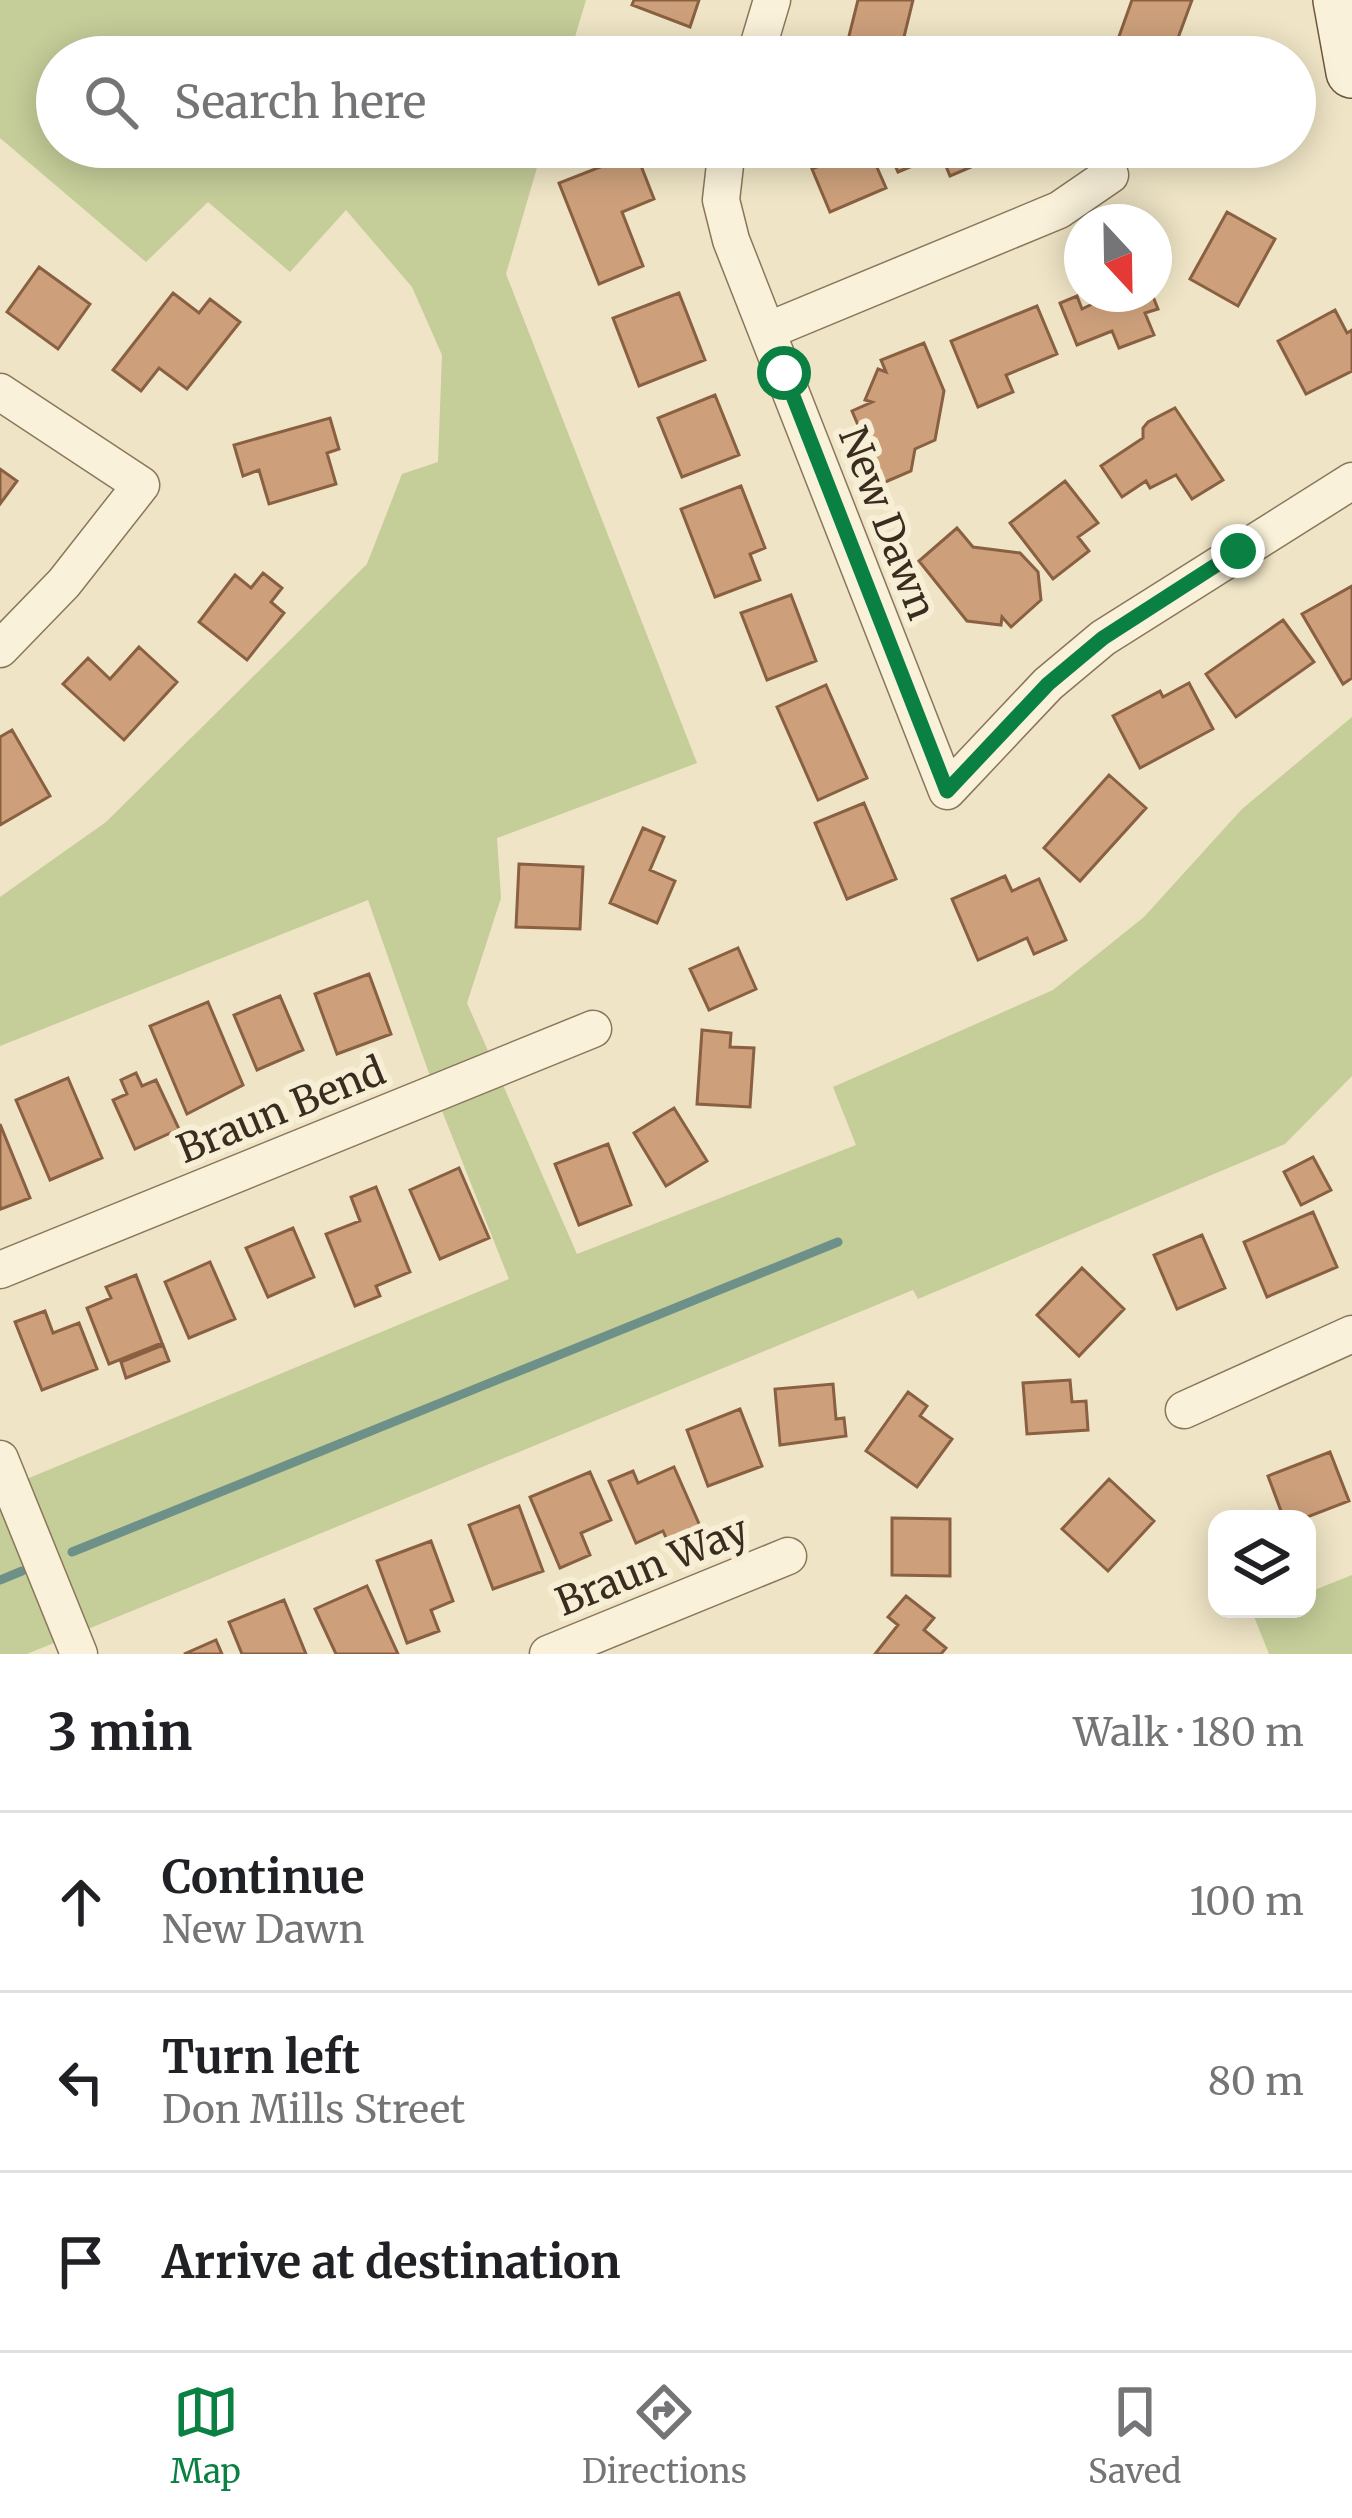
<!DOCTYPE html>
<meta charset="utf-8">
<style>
body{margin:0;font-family:Merriweather,serif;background:#f2f2f2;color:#202124}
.controls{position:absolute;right:36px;bottom:36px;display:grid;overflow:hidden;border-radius:24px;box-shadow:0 6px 30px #0003}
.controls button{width:108px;height:108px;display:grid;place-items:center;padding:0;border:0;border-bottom:3px solid #e0e0e0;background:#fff;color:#202124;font:60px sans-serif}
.compass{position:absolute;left:1064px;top:204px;width:108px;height:108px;border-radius:50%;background:#fff;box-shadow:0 6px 30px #0003;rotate:158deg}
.stop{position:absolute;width:36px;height:36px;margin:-27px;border:9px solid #0b8043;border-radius:50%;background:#fff}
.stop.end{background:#0b8043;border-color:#fff;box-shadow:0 3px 12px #0008}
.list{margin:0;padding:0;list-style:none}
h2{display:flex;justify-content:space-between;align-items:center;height:156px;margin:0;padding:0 48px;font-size:51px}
h2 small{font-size:39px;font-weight:400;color:#757577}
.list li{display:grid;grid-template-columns:78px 1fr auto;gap:36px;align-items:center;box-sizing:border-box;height:180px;padding:0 48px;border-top:3px solid #e0e0e0}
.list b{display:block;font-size:45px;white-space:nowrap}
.list p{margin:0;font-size:39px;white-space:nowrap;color:#757577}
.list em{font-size:39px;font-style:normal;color:#757577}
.icon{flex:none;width:66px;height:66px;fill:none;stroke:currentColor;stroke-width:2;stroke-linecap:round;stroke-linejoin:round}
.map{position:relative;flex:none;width:1352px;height:1654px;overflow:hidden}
.search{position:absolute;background:#fff;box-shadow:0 6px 30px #0003;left:36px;right:36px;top:36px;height:132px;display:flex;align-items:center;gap:30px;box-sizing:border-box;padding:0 42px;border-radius:66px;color:#757577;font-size:45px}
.sheet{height:696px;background:#fff}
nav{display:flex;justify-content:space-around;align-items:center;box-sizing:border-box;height:168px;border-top:3px solid #e0e0e0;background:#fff;font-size:33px;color:#757577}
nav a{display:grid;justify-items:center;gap:6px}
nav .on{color:#0b8043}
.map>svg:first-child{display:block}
</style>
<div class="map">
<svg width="1352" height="1654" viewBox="0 0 1352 1654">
<rect width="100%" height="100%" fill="#efe4c5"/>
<path fill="#c5cd99" d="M0 0H586L569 57H57V147H543L506 274 697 763 497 838 501 898 467 1003 577 1254 856 1145 833 1087 1053 990 1144 917 1242 809 1352 717V1076L1285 1144 918 1299 913 1290 27 1654H0V1490L509 1279 444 1116 368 900 0 1046V897L106 822 367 564 402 474 438 462 442 355 412 287 346 210 290 272 208 202 146 262 0 138Z
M1352 1575V1654H1269L1253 1614 1266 1609H1307V1593Z"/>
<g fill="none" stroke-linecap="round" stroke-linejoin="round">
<path stroke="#6d9189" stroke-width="9" d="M72 1552 838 1242
M0 1580 22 1571"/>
</g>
<path fill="#cda07b" stroke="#896041" stroke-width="3" d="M634 0H699L690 27 632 5Z
M858 0H913L903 41 888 38 883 57 844 56Z
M1132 0H1192L1171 57H1158L1117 42Z
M1025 41 1031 57H986Z
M627 43 670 57H622Z
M864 147H868L886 188 830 212 812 169Z
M887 147H977L983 162 950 176 941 154 898 172Z
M636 153 654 199 622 212 643 266 599 284 559 183Z
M1227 212 1275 239 1238 306 1190 279Z
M39 267 90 304 58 349 7 312Z
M173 293 199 313 210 299 240 322 187 389 159 368 141 391 113 370Z
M679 293 705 360 639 386 613 318Z
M1113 294H1152L1158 309 1145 313 1154 335 1119 348 1112 331 1077 345 1060 303 1077 296 1082 309Z
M1037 306 1057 354 1006 375 1013 392 978 407 951 341Z
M1335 310 1347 333 1352 330V371L1306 394 1278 341Z
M924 343 944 391 935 440 915 449 911 471 883 483 852 411 872 402 865 400 878 369 886 372 881 360Z
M715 395 739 455 682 477 658 418Z
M1175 408 1223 480 1192 499 1176 475 1150 488 1146 481 1122 497 1101 466 1143 438V428L1148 422Z
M330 418 339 449 327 453 336 484 269 504 259 470 243 476 234 445Z
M0 469 17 481 0 504Z
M1065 481 1098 523 1078 537 1089 551 1053 579 1010 523Z
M741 486 765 548 750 554 760 580 715 597 681 509Z
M957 528 973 547 1020 553 1038 572 1041 600 1011 627 1002 617 1001 625 967 621 919 561Z
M263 573 282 588 271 602 284 613 247 660 199 622 235 575 251 588Z
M1352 586V678L1343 684 1302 614Z
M791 595 816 661 767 680 741 613Z
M1283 620 1314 662 1236 717 1206 674Z
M139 647 177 682 124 740 63 684 88 658 110 679Z
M1189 683 1213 729 1140 768 1113 716 1160 691 1163 697Z
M826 685 867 778 818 800 777 707Z
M12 730 50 796 0 825V737Z
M1109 775 1146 808 1080 881 1044 848Z
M864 803 896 879 847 899 815 823Z
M643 828 664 837 650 870 675 881 657 923 610 903Z
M519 864 583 867 580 929 516 927Z
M1005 876 1012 891 1039 879 1066 940 1034 954 1027 938 978 960 952 899Z
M738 948 756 989 709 1010 690 969Z
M369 974 391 1034 337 1054 315 994Z
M280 996 303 1050 257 1070 234 1015Z
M208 1002 243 1085 187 1114 150 1026Z
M702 1030 731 1033 730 1047 754 1048 750 1107 697 1104Z
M136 1073 142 1086 156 1080 179 1129 135 1149 113 1100 127 1094 121 1080Z
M68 1078 102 1158 50 1180 16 1100Z
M674 1108 707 1161 666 1186 634 1133Z
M0 1124 30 1198 1 1209 0 1205Z
M608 1144 631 1205 579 1225 555 1164Z
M1313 1157 1331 1190 1301 1205 1284 1172Z
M459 1168 489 1238 440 1259 410 1190Z
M376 1187 410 1272 376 1286 380 1296 355 1306 326 1234 360 1221 351 1197Z
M1313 1212 1337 1267 1267 1297 1244 1242Z
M293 1228 314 1277 268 1297 246 1248Z
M1202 1235 1225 1288 1177 1309 1154 1255Z
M210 1262 235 1319 189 1338 165 1282Z
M1082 1268 1124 1309 1079 1356 1037 1315Z
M136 1275 162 1343 109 1364 87 1308 111 1298 106 1287Z
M45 1311 53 1333 79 1323 97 1369 42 1390 15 1322Z
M163 1345 169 1361 126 1378 121 1362Z
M1070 1380 1072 1402 1086 1401 1088 1430 1027 1434 1023 1383Z
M833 1384 836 1419 844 1418 846 1436 780 1445 775 1389Z
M908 1392 927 1406 920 1416 952 1439 917 1487 866 1451Z
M740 1409 762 1466 708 1486 687 1430Z
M1330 1452 1349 1501 1302 1519H1284L1268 1476Z
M674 1467 704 1535 671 1549 663 1531 636 1543 609 1481 633 1471 638 1483Z
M590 1472 611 1520 581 1533 590 1555 560 1568 530 1497Z
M1109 1479 1154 1521 1108 1571 1062 1529Z
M519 1506 543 1571 493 1589 469 1525Z
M892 1518 950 1519V1576L892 1575Z
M431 1541 453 1601 431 1610 439 1631 407 1643 377 1561Z
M367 1586 398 1654H336L315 1609Z
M906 1596 934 1618 924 1630 946 1648 941 1654H875L898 1625 888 1617Z
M284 1600 306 1654H242L229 1622Z
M216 1640 222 1654H184Z"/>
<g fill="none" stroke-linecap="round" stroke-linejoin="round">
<defs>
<path id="street" d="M755 57 772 0
M727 147 721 200 731 240 947 791 1048 684 1103 638 1352 481
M767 331 1059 210 1110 175
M0 392 141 485 64 583 0 649
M0 1270 593 1029
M1184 1410 1352 1334
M0 1459 79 1654
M548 1654 788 1556"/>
<path id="secondary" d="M1339 0 1352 72"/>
</defs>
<use href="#street" stroke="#8a765b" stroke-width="39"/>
<use href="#secondary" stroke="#6c573e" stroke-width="54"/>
<use href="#street" stroke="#f9f1d9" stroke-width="36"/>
<use href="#secondary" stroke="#f9f1d9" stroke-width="51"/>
</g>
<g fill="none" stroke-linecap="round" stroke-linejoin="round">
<path stroke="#0b8043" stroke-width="15" d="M784 373 947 791 1048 684 1103 638 1238 551"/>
</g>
<g text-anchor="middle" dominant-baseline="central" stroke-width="12" stroke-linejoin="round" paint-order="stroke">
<g font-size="39" fill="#3a2d1f" stroke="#f6eed5">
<text transform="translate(887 523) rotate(69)">New Dawn</text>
<text transform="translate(281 1110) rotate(-22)">Braun Bend</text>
<text transform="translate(652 1566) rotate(-22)">Braun Way</text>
</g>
</g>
</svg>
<div class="controls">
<button><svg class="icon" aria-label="layers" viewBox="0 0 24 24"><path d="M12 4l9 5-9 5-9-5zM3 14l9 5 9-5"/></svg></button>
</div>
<svg class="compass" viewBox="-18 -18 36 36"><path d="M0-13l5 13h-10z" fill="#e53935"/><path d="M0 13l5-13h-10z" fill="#757577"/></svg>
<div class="stop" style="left:784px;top:373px"></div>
<div class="stop end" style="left:1238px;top:551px"></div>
<div class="search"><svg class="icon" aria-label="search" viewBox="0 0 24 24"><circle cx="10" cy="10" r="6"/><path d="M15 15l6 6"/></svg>Search here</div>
</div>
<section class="sheet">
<h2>3 min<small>Walk · 180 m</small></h2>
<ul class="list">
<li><svg class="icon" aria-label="ahead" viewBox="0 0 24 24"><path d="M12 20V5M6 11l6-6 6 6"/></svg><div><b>Continue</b><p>New Dawn</p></div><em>100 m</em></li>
<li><svg class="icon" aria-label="left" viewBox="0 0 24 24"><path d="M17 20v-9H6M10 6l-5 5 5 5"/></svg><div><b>Turn left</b><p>Don Mills Street</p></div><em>80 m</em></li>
<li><svg class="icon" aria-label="arrive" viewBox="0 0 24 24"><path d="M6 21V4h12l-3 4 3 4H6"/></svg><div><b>Arrive at destination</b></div></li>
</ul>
</section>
<nav>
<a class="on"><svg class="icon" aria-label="map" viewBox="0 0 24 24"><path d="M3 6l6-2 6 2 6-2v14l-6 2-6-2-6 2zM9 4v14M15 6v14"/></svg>Map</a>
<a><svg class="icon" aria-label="directions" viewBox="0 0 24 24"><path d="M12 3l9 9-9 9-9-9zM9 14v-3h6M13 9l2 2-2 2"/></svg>Directions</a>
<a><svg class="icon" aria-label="saved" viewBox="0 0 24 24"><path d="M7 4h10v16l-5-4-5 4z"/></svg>Saved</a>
</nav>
